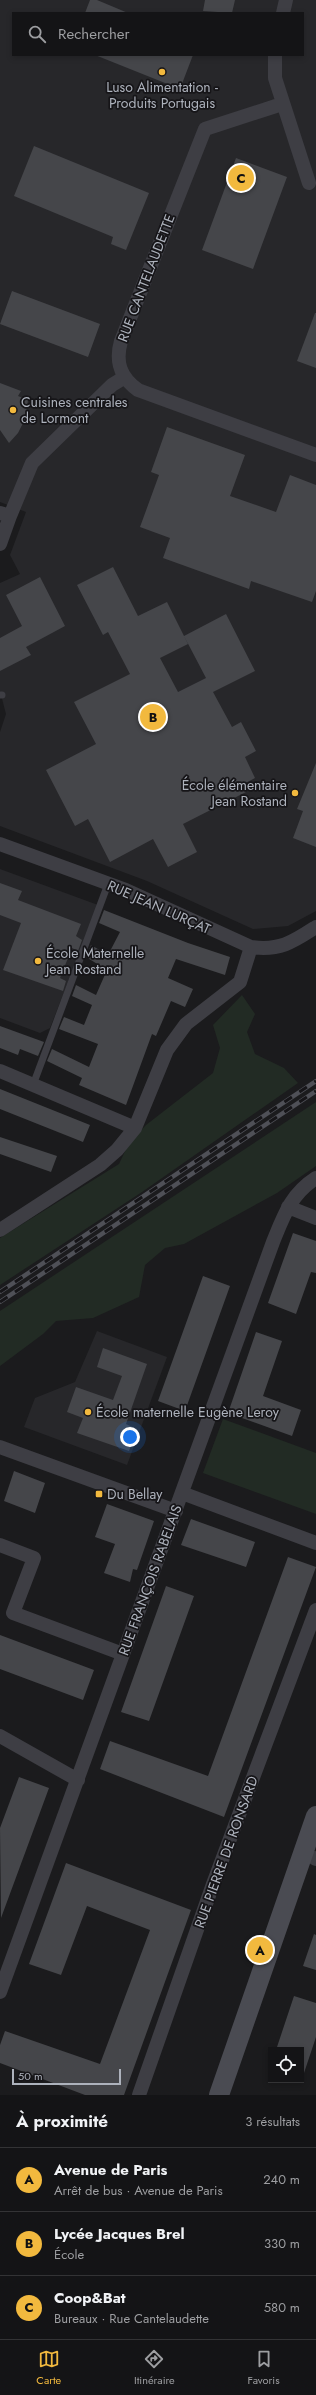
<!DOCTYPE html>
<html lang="fr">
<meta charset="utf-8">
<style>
body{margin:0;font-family:Jost,sans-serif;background:#212123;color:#f1f3f6}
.controls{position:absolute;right:12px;bottom:12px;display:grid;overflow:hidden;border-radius:0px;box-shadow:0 2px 6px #0003}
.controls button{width:36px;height:36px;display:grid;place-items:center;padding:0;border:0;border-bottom:1px solid #333335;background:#141416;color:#f1f3f6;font:20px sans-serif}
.scale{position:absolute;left:12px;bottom:10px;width:109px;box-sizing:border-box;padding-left:4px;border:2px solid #adb2bc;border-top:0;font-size:11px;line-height:14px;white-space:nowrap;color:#adb2bc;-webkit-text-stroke:3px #161518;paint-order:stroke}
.you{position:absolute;left:130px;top:1437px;width:14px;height:14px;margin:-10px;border:3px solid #fff;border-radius:50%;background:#1a73e8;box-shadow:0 0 0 6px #1a73e833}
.badge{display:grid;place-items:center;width:26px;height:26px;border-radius:50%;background:#f2b93e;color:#111;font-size:13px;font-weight:700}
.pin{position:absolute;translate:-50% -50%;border:2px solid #fff;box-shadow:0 1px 4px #0006}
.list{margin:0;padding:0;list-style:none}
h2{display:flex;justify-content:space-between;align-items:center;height:52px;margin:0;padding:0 16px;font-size:17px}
h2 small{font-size:13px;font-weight:400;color:#9d9ea1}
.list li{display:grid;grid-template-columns:26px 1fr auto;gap:12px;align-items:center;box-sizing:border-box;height:64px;padding:0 16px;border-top:1px solid #333335}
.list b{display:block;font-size:15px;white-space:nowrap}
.list p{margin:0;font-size:13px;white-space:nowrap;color:#9d9ea1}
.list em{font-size:13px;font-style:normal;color:#9d9ea1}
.icon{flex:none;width:22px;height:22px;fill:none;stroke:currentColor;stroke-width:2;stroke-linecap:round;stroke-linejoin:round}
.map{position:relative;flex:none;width:316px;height:2095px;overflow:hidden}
.search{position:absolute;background:#141416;box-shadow:0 2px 6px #0003;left:12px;right:12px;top:12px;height:44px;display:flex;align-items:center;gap:10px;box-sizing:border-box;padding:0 14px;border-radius:0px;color:#9d9ea1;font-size:15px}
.sheet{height:244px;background:#141416}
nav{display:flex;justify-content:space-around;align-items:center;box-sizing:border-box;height:56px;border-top:1px solid #333335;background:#141416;font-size:11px;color:#9d9ea1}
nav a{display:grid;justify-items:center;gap:2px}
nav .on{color:#f2b93e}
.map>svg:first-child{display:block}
</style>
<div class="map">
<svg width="316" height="2095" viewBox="0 0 316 2095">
<rect width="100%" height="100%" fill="#1b1b1d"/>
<path fill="#27272a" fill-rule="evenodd" d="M0 0H316V911L288 926 253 929 147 881 0 826V732L6 714 0 691V583L20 574 10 555 26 512 0 502ZM13 13H303V55H13Z
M0 869 98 905 50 1028 40 1033 0 1018Z
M97 1331 167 1357 127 1465 24 1427 35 1398 75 1382Z"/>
<path fill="#222b24" d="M242 995 255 1014 247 1032 255 1054 284 1068 298 1083 142 1192 0 1285V1238L119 1164 128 1145 146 1125 213 1073 220 1048 213 1025Z
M316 1102V1166L277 1193 184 1244 165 1248 145 1265 139 1297 93 1318 56 1321 43 1334 0 1366V1311Z
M223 1419 316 1453V1514L203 1473Z"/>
<path fill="#45464a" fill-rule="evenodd" d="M90 0H97L128 13H85Z
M205 0H235L232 13 203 11Z
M95 55H193L180 89Z
M34 146 149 193 126 250 111 244 113 237 14 196Z
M236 158 287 177 253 269 202 250Z
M12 291 100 324 88 357 0 324Z
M315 313H316V368L297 361Z
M0 383 21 391 18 396 28 400 25 419 18 433 9 443 0 430Z
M167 427 245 455 230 496 276 512 290 475 316 485V591L312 602 251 581 249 589 163 558 170 538 140 527 159 475 151 472Z
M113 567 138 616 167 602 184 636 226 614 255 671 213 692 232 727 241 722 256 751 245 757 255 778 242 785 246 792 183 824 197 852 168 867 153 839 110 862 88 819 75 826 46 770 96 744 74 702 130 674 108 632 103 635 77 585ZM184 636 206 678 178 692 160 658 188 644Z
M40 577 65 626 26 647 31 655 0 671V638L22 626 6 595Z
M316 763V847L293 838 303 811 297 809Z
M0 883 22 891 18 900 81 924 76 936 82 940 78 951 72 948 60 978 66 981 63 991 3 970 21 923 0 915Z
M104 910 188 943 230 957 225 975 176 959 168 978 193 989 185 1007 171 1001 156 1036 152 1034 126 1105 79 1085 82 1078 47 1061 52 1049 89 1067 98 1044 59 1029 64 1017 84 1025 92 1005 72 996 76 985 96 995 107 970 86 957 91 945 108 955 120 932 99 923Z
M0 1026 44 1042 38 1056 20 1049 18 1055 0 1048Z
M0 1089 90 1125 83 1142 0 1109Z
M0 1137 57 1156 51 1172 0 1154Z
M293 1233 316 1241V1273L311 1272 296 1314 268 1303Z
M203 1276 230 1286 185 1411 158 1401Z
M256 1332 282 1341 263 1396 301 1410 292 1436 228 1413Z
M103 1348 147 1364 126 1424 137 1429 129 1451 77 1433 83 1418 67 1412 76 1387 113 1400 122 1376 97 1367Z
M14 1471 45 1483 35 1513 4 1501Z
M107 1504 154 1521 137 1570 133 1569 130 1582 104 1573 115 1544 95 1537Z
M191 1519 255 1542 246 1567 181 1545Z
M288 1557 316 1567 224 1817 100 1769 110 1741 208 1776Z
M166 1586 194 1596 149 1721 121 1712Z
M0 1635 94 1670 83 1700 0 1669Z
M19 1777 49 1788 1 1918 0 1828Z
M66 1863 191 1910 124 2095H85L0 2063V2045L5 2031 100 2064 150 1930 87 1906 61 1975 29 1964Z
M314 1934 316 1935V1970L303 1966Z
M294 1996 316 2003V2037L303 2076H301V2050H276Z"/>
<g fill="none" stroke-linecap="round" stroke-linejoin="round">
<path stroke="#3e3e44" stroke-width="7" d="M0 695H2
M33 1085 108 884"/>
<path stroke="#3e3e44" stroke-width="14" d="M283 13 286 0
M275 55V78L309 183
M282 104 205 129 121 341C115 362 120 377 138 390L316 455
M0 513 10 516 0 544
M10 516 32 463 112 385 125 377
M0 844 126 890 251 947C280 951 293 942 316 927
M0 1071 135 1128
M288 1207 316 1218
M0 1230 100 1165 117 1150 135 1128 167 1050 186 1024 240 982 251 947
M0 1447 176 1511
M182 1493 316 1543
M0 1545 34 1558 13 1613 123 1654
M0 1736 78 1780
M314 1858 316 1859
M0 1992 273 1242C284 1215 291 1194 316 1178
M139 2095 213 1884 316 1610"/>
<path stroke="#4a4b52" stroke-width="20" d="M219 2095 316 1816"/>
<defs>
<path id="rail" d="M0 1292 316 1081
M0 1302 316 1091"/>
</defs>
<use href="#rail" stroke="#4f5057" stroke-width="4.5"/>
<use href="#rail" stroke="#161518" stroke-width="3" stroke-dasharray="9" stroke-linecap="butt"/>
</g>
<g fill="#f2b93e" stroke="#161518" stroke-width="1.5">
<circle cx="162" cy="72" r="4"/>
<circle cx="13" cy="410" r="4"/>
<circle cx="295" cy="793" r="4"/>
<circle cx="38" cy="961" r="4"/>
<circle cx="88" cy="1412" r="4"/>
<rect x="95" y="1490" width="8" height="8" rx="2"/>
</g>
<g text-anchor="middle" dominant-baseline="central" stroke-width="3.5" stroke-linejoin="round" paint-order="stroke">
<g font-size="14" fill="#adb2bc" stroke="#161518" text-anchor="start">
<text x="162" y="87" text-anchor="middle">Luso Alimentation -<tspan x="162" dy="16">Produits Portugais</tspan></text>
<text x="21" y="402">Cuisines centrales<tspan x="21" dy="16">de Lormont</tspan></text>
<text x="287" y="785" text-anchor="end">École élémentaire<tspan x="287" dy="16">Jean Rostand</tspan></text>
<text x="46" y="953">École Maternelle<tspan x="46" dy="16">Jean Rostand</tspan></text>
<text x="96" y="1412">École maternelle Eugène Leroy</text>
<text x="107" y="1494">Du Bellay</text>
</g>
<g font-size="14" fill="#adb2bc" stroke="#161518">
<text transform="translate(146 278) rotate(-69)">RUE CANTELAUDETTE</text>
<text transform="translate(159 907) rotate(24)">RUE JEAN LURÇAT</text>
<text transform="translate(150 1580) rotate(-70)">RUE FRANÇOIS RABELAIS</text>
<text transform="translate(226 1852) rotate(-70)">RUE PIERRE DE RONSARD</text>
</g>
</g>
</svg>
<div class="controls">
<button><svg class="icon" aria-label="locate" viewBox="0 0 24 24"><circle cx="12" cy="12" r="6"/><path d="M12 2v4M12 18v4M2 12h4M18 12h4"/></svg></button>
</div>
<div class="scale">50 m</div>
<div class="you"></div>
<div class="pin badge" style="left:260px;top:1950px">A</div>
<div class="pin badge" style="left:153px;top:717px">B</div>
<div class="pin badge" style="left:241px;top:178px">C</div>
<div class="search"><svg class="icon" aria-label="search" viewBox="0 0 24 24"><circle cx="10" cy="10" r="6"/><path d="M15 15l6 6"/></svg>Rechercher</div>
</div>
<section class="sheet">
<h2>À proximité<small>3 résultats</small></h2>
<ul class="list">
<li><span class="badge">A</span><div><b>Avenue de Paris</b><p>Arrêt de bus · Avenue de Paris</p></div><em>240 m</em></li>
<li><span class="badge">B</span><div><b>Lycée Jacques Brel</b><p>École</p></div><em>330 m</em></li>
<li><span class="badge">C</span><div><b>Coop&amp;Bat</b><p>Bureaux · Rue Cantelaudette</p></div><em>580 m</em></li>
</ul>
</section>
<nav>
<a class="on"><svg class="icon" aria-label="map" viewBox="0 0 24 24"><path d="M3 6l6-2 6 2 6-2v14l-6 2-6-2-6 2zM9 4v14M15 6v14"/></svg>Carte</a>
<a><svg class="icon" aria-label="directions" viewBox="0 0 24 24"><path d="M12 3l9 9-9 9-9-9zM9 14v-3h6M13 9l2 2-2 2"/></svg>Itinéraire</a>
<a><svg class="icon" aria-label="saved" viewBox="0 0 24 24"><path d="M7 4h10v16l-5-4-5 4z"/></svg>Favoris</a>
</nav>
